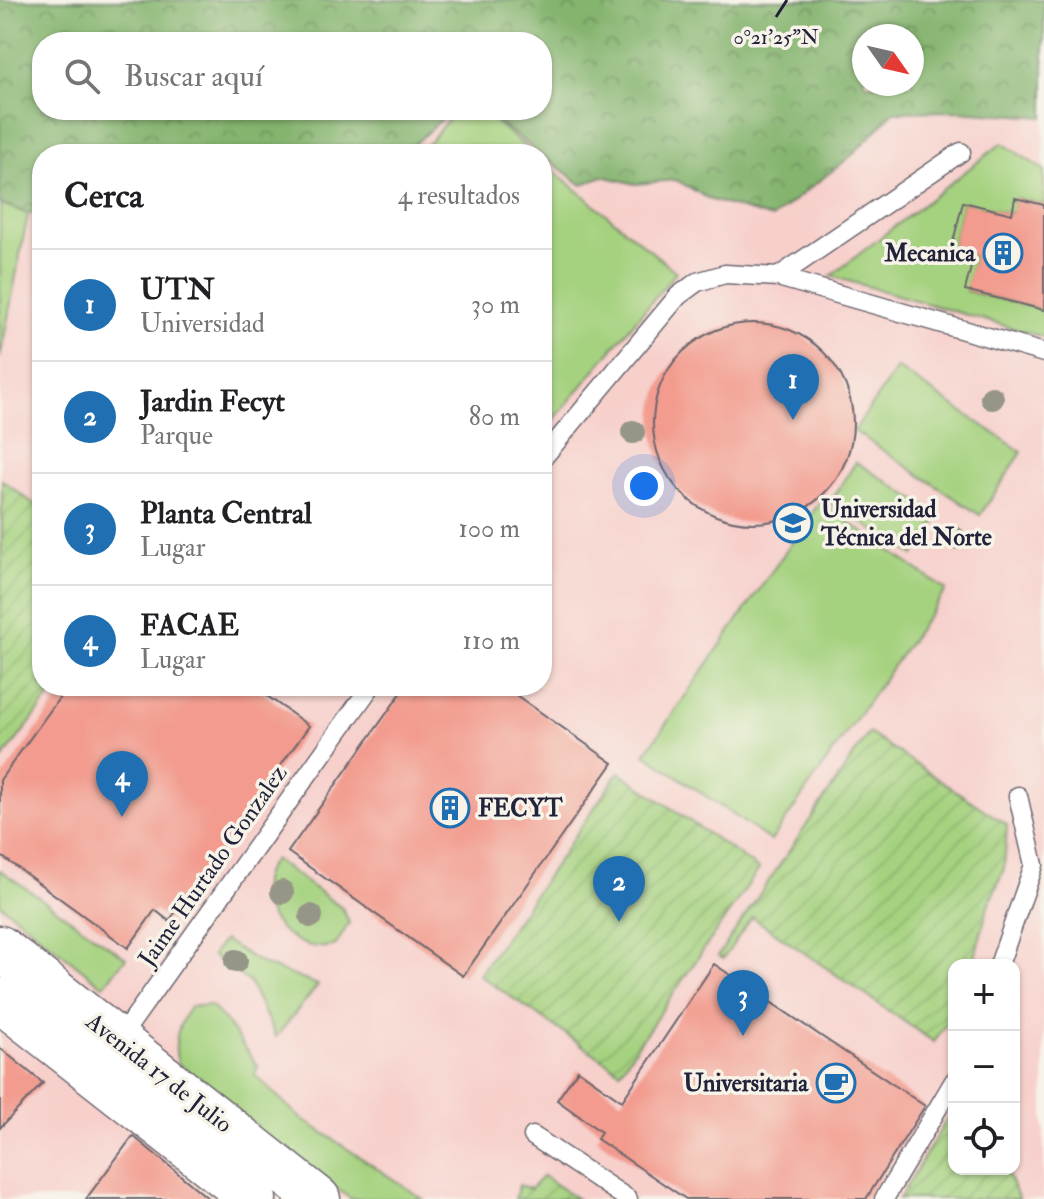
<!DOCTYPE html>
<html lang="es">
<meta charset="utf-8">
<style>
body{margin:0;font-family:"IM FELL Double Pica",serif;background:#f6f6f6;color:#202124}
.controls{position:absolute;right:24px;bottom:24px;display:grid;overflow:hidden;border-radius:16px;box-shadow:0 2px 6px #0004}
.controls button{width:72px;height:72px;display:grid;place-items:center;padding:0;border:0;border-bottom:2px solid #e0e0e0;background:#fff;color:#202124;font:40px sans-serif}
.compass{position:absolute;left:852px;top:24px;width:72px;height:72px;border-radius:50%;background:#fff;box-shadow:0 2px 6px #0004;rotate:124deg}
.you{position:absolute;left:644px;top:486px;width:28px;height:28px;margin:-20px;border:6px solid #fff;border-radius:50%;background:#1a73e8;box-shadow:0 0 0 12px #1a73e833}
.badge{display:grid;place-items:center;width:52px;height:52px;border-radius:50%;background:#1f6fb2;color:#fff;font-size:26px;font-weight:700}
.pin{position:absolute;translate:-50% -66px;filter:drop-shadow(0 2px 4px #0008)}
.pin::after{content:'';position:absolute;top:42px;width:28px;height:24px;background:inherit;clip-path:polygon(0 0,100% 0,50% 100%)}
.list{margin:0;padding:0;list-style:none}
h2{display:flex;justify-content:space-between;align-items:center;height:104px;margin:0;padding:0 32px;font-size:34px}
h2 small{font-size:26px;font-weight:400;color:#757577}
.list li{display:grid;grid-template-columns:52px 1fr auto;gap:24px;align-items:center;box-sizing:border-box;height:112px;padding:0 32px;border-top:2px solid #e0e0e0}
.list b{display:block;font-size:30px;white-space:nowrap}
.list p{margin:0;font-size:26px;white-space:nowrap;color:#757577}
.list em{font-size:26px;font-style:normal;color:#757577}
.icon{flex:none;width:44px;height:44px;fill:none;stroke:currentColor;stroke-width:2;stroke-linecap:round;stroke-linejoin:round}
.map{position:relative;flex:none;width:1044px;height:1199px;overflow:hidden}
.search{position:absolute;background:#fff;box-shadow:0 2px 6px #0004;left:32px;top:32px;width:520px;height:88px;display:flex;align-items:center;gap:20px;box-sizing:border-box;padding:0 28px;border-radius:32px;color:#757577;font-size:30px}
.panel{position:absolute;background:#fff;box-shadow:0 2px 6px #0004;left:32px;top:144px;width:520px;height:552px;border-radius:32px}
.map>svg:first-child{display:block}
</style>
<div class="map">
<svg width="1044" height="1199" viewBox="0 0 1044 1199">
<defs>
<pattern id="forest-crowns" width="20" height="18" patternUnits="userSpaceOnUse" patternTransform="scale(2)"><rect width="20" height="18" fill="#84b46e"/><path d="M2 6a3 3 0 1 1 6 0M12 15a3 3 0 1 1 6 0" fill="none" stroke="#6c925c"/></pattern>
<pattern id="garden-furrows" width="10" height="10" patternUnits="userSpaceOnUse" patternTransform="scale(2)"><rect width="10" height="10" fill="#a5d27f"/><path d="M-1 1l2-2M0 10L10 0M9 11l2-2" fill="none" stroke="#8eb46f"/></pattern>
</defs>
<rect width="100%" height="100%" fill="#f7f3e8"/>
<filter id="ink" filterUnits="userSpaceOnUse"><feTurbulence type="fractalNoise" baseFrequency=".0125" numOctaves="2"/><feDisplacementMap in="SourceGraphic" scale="16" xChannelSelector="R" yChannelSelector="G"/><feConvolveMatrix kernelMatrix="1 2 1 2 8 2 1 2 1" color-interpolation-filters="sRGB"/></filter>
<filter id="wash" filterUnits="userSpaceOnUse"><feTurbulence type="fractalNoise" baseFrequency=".006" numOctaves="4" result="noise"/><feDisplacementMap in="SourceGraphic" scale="32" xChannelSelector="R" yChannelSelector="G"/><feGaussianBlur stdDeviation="1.8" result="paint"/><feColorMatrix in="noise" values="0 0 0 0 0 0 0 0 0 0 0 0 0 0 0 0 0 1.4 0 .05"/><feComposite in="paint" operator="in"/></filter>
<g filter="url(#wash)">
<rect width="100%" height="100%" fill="#f5e4cd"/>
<path fill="#f7d0cc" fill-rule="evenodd" d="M659 0H1044V1199H0V359L28 214 42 211V686H542V154H365L413 145 452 110H482L520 141ZM864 36H912V84H864ZM954 965H1014V1169H954Z"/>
<path fill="#a5d27f" stroke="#647a5d" stroke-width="2" d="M456 110H481L534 154H419Z
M1002 143 1044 170V205L1016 198 1012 214 963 202 951 250 974 256 966 291 1044 310V337L831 276Z
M542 161 676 272 542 434Z
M0 203 28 214 0 359Z
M897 368 1022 452 980 515 854 431Z
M856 462 940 515 914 555 830 503Z
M820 502 946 590 771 841 645 754Z
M274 859 343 909 349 923 336 945C290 959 239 899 274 859Z
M0 870 126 958 103 986 0 904Z
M224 940 262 964 318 985 276 1037 249 982 212 955Z
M210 1005C222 1013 246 1051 258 1066L255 1075 298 1116 423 1199H351L251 1127 178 1063C172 1042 178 1024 190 1007Z"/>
<path fill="url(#forest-crowns)" stroke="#536b54" stroke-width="2" fill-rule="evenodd" d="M0 0H1044V117L956 111 894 112 851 156 772 218 711 200 676 180 635 184 602 176 582 185 482 110H542V42H42V110H452L413 145 365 154H42V211L28 214 0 203ZM864 36H912V84H864Z"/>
<path fill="url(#garden-furrows)" stroke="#647a5d" stroke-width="2" d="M2 480 42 510V686H58L0 762Z
M869 733 1007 825 1004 869 988 906 973 965H954V1012L934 1042 752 917 723 959 718 956Z
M619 772 759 869 620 1071 479 975Z
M954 1107V1169H1005L1019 1199H899Z
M543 1176 577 1199H515L519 1185 530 1189Z"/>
<g id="blocks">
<path fill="#f29b8e" d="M1015 198 1044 205V310L965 290 974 256 951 250 963 202 1012 214Z
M653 423a100 100 0 1 1 200 0a100 100 0 1 1-200 0Z
M68 686H253L309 726 169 921 155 910 128 948 0 855V780Z
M406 686H503L613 763 463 976 288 852Z
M714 964 925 1106 866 1199H686L597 1139 601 1132 557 1100 578 1070 622 1101Z
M0 1048 43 1083 0 1128Z
M133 1136 155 1154 209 1199H86Z"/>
</g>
</g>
<g filter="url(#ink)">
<use href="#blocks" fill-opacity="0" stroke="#6c666e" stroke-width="2"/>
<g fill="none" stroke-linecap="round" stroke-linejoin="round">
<defs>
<path id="service" d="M778 277 961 152
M542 459 678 296 697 282 725 274 778 277 1044 353
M999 965 1034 865 1018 796
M117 1042 371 686
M533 1136 628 1199
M884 1199 954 1081"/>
<path id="secondary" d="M0 948 318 1199
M0 1000 254 1199"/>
</defs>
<use href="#service" stroke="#6c666e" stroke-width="21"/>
<use href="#secondary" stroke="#6c666e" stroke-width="47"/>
<use href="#service" stroke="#fff" stroke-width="18"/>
<use href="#secondary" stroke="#fff" stroke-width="44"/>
</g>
<g fill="#969688">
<circle cx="992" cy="398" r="12"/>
<circle cx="633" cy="432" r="12"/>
<circle cx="954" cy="538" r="12"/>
<circle cx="282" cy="892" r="12"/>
<circle cx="311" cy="916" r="12"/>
<circle cx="236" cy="961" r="12"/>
</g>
</g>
<path fill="none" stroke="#22223b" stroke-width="3" d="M776 17 787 0"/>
<defs>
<symbol id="building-ring" viewBox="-11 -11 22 22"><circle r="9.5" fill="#f7f3e8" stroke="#1f6fb2" stroke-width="1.5"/><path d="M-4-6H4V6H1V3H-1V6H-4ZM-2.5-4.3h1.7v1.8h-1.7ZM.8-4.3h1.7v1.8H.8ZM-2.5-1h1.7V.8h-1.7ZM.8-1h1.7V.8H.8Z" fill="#1f6fb2"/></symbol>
<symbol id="university-ring" viewBox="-11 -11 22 22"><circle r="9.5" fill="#f7f3e8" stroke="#1f6fb2" stroke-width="1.5"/><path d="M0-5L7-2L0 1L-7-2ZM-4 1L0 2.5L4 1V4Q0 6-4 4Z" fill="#1f6fb2"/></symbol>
<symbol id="cafe-ring" viewBox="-11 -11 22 22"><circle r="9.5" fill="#f7f3e8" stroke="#1f6fb2" stroke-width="1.5"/><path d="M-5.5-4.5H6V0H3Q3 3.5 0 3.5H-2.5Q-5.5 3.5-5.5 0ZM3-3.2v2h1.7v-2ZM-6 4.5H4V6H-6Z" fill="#1f6fb2"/></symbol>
</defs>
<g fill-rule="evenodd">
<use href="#building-ring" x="981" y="231" width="44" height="44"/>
<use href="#university-ring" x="771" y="501" width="44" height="44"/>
<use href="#building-ring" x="428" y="786" width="44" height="44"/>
<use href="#cafe-ring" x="814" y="1061" width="44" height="44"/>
</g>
<g text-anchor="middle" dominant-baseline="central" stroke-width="7" stroke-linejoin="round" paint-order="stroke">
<g font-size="24" font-weight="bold" fill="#22223b" stroke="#f7f3e8" text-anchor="end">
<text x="975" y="253">Mecanica</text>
<text x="821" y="509" text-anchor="start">Universidad<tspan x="821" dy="28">Técnica del Norte</tspan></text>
<text x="478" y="808" text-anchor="start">FECYT</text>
<text x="808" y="1083">Universitaria</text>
</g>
<g font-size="24" fill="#22223b" stroke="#f7f3e8">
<text transform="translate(213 866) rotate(-55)">Jaime Hurtado Gonzalez</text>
<text transform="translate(159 1073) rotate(38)">Avenida 17 de Julio</text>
</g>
</g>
<g font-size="20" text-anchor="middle" fill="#22223b" stroke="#f7f3e8" stroke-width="7" stroke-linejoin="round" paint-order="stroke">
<text x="776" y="44">0°21'25"N</text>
</g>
</svg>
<div class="controls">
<button>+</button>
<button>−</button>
<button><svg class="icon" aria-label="locate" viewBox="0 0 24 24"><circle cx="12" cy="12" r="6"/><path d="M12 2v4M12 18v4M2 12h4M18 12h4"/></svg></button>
</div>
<svg class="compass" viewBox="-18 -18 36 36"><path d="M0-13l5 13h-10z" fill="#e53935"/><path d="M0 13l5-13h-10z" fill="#757577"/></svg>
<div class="you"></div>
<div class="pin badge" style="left:793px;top:420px">1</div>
<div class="pin badge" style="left:619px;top:922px">2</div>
<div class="pin badge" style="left:743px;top:1036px">3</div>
<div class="pin badge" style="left:122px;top:817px">4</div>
<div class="search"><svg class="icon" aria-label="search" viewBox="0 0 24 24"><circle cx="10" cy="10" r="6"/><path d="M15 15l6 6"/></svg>Buscar aquí</div>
<section class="panel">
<h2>Cerca<small>4 resultados</small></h2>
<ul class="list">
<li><span class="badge">1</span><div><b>UTN</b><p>Universidad</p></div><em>30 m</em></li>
<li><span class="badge">2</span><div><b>Jardin Fecyt</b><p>Parque</p></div><em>80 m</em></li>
<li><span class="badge">3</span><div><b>Planta Central</b><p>Lugar</p></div><em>100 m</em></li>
<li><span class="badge">4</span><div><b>FACAE</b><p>Lugar</p></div><em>110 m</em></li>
</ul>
</section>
</div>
